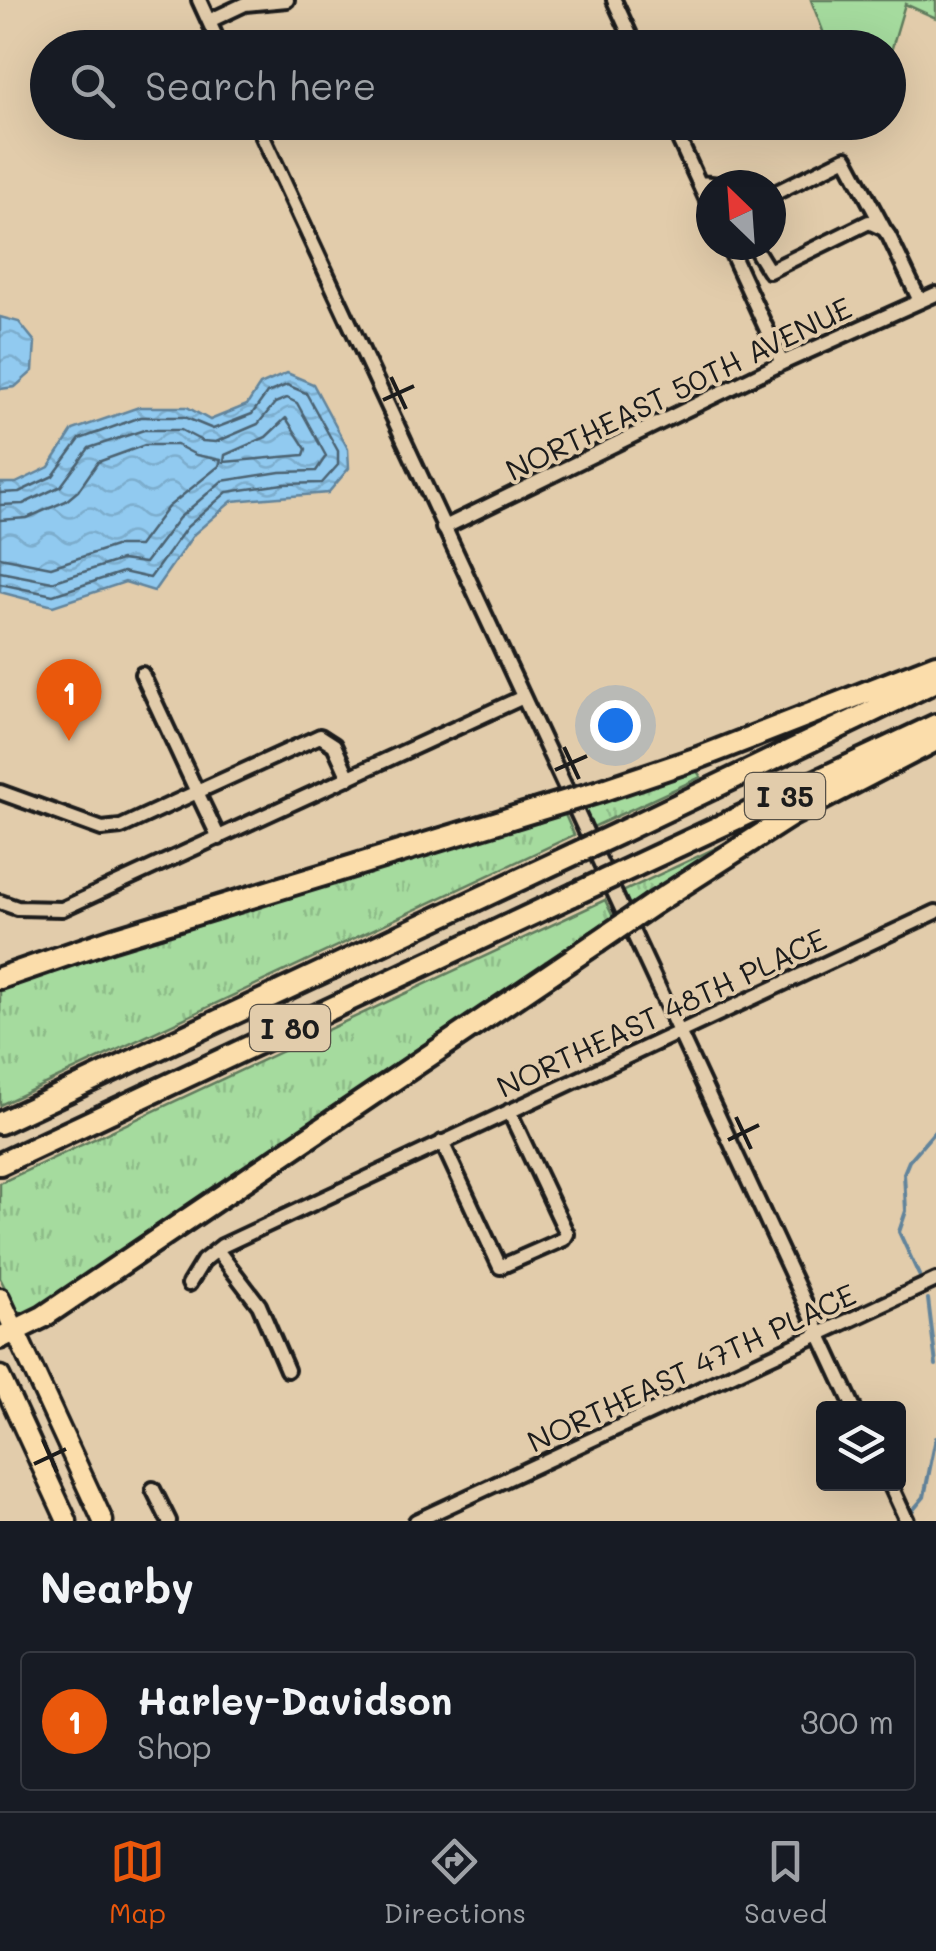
<!DOCTYPE html>
<style>
body{margin:0;font-family:Mali,sans-serif;background:#20242c;color:#f1f3f6}
.controls{position:absolute;right:30px;bottom:30px;display:grid;overflow:hidden;border-radius:10px;box-shadow:0 10px 40px #0002}
.controls button{width:90px;height:90px;display:grid;place-items:center;padding:0;border:0;border-bottom:2px solid #363941;background:#171b24;color:#f1f3f6;font:50px sans-serif}
.compass{position:absolute;left:696px;top:170px;width:90px;height:90px;border-radius:50%;background:#171b24;box-shadow:0 10px 40px #0002;rotate:335deg}
.you{position:absolute;left:615px;top:725px;width:35px;height:35px;margin:-25px;border:8px solid #fff;border-radius:50%;background:#1a73e8;box-shadow:0 0 0 15px #1a73e833}
.badge{display:grid;place-items:center;width:65px;height:65px;border-radius:50%;background:#ea580c;color:#fff;font-size:32px;font-weight:700}
.pin{position:absolute;translate:-50% -82px;filter:drop-shadow(0 2px 5px #0008)}
.pin::after{content:'';position:absolute;top:52px;width:35px;height:30px;background:inherit;clip-path:polygon(0 0,100% 0,50% 100%)}
.list{margin:0;padding:0;list-style:none}
h2{display:flex;justify-content:space-between;align-items:center;height:130px;margin:0;padding:0 40px;font-size:42px}
h2 small{font-size:32px;font-weight:400;color:#9ea1a6}
.list li{display:grid;grid-template-columns:65px 1fr auto;gap:30px;align-items:center;box-sizing:border-box;height:140px;margin:0 20px 20px;padding:0 20px;border:2px solid #363941;border-radius:10px}
.list b{display:block;font-size:38px;white-space:nowrap}
.list p{margin:0;font-size:32px;white-space:nowrap;color:#9ea1a6}
.list em{font-size:32px;font-style:normal;color:#9ea1a6}
.icon{flex:none;width:55px;height:55px;fill:none;stroke:currentColor;stroke-width:2;stroke-linecap:round;stroke-linejoin:round}
.map{position:relative;flex:none;width:936px;height:1521px;overflow:hidden}
.search{position:absolute;background:#171b24;box-shadow:0 10px 40px #0002;left:30px;right:30px;top:30px;height:110px;display:flex;align-items:center;gap:25px;box-sizing:border-box;padding:0 35px;border-radius:55px;color:#9ea1a6;font-size:38px}
.sheet{height:290px;background:#171b24}
nav{display:flex;justify-content:space-around;align-items:center;box-sizing:border-box;height:140px;border-top:2px solid #363941;background:#171b24;font-size:28px;color:#9ea1a6}
nav a{display:grid;justify-items:center;gap:5px}
nav .on{color:#ea580c}
.map>svg:first-child{display:block}
</style>
<div class="map">
<svg width="936" height="1521" viewBox="0 0 936 1521">
<defs>
<pattern id="grass-tufts" width="24" height="20" patternUnits="userSpaceOnUse" patternTransform="scale(2.5)"><rect width="24" height="20" fill="#a5db9e"/><path d="M3 7l-1-3M5 7V3M7 7l1-3M15 17l-1-3M17 17v-4M19 17l1-3" fill="none" stroke="#8dbb88"/></pattern>
<pattern id="water-waves" width="16" height="10" patternUnits="userSpaceOnUse" patternTransform="scale(2.5)"><rect width="16" height="10" fill="#91caf0"/><path d="M0 5q4-4 8 0t8 0" fill="none" stroke="#7cadcd"/></pattern>
</defs>
<rect width="100%" height="100%" fill="#e2ccab"/>
<filter id="ink" filterUnits="userSpaceOnUse"><feTurbulence type="fractalNoise" baseFrequency=".01" numOctaves="2"/><feDisplacementMap in="SourceGraphic" scale="20" xChannelSelector="R" yChannelSelector="G"/><feConvolveMatrix kernelMatrix="1 2 1 2 8 2 1 2 1" color-interpolation-filters="sRGB"/></filter>
<g filter="url(#ink)">
<path fill="url(#grass-tufts)" stroke="#607c5d" stroke-width="2.5" d="M694 767 701 777 591 828 581 805Z
M563 810 574 835 0 1105V990L130 939Z
M728 842 730 845 628 912 620 893Z
M605 900 615 921 57 1298 29 1313H18L0 1278V1183Z"/>
<path fill="#a5db9e" stroke="#607c5d" stroke-width="2.5" d="M811 0H936V18L905 4 889 58 888 48 829 47Z"/>
<path fill="url(#water-waves)" stroke="#62849b" stroke-width="2.5" d="M0 317 19 322 35 342 33 371 15 387 0 389Z
M287 373 313 384 348 449 349 468 328 493 232 501 194 534 154 591 125 582 53 606 0 592V483H16L49 467 73 430 139 407H187L210 420 247 405 260 385Z"/>
<g fill="none" stroke-linecap="round" stroke-linejoin="round">
<path stroke="#4b6271" stroke-width="2.5" d="M286 418 306 449 304 455 224 462 225 455 266 437Z
M0 493 19 492 53 476 80 439 141 417H184L213 429 252 414 267 393 287 385 306 393 338 451V465L322 483 283 484 227 492 187 527 150 578 123 572 53 595 0 584
M0 505 23 504 61 486 89 448 144 430H181L202 441 216 442 258 424 275 403 287 398 297 403 326 456 316 471 280 472 222 481 179 518 145 563 121 560 52 582 0 572
M0 520 27 518 66 501 78 491 98 462 145 445H177L196 455 221 460 219 466 168 507 139 546H115L51 567 0 557"/>
<path stroke="#62849b" stroke-width="4" d="M919 1275 899 1232 906 1211 904 1173 909 1161 936 1130
M928 1299 936 1365
M908 1516 924 1497 936 1438"/>
<defs>
<path id="minor" d="M199 0 221 48
M614 0 636 48
M209 21 245 4 287 0
M256 122 854 1408
M671 122 711 209
M699 183 722 185
M771 195 846 158 884 229
M728 245 782 363
M753 245 769 271 869 222 884 229 889 236 920 301
M443 528 782 363 936 294
M142 674 197 792 320 736 334 745 349 778
M0 792 102 829 121 827 197 792 219 838
M0 902 17 908 62 909 521 698
M442 1142 500 1267 564 1239 567 1234 509 1111
M217 1250 259 1305 287 1370
M189 1284 203 1261 222 1246 936 912
M890 1484 907 1521
M153 1489 169 1521
M416 1521 936 1280"/>
<path id="major" d="M0 1298 103 1521
M0 1376 67 1521"/>
<path id="highway" d="M600 791 698 758 936 665
M619 833 936 681
M635 866 936 725
M653 904 790 816 936 740
M0 978 113 939 534 811
M0 1123 557 862
M0 1164 573 895
M0 1338 43 1317 596 943"/>
</defs>
<use href="#minor" stroke="#1c1c1c" stroke-width="20"/>
<use href="#major" stroke="#1c1c1c" stroke-width="25"/>
<use href="#highway" stroke="#1c1c1c" stroke-width="28"/>
<use href="#minor" stroke="#e2ccab" stroke-width="12"/>
<use href="#major" stroke="#fbddab" stroke-width="18"/>
<use href="#highway" stroke="#fbddab" stroke-width="20"/>
<defs>
<path id="highway-bridge" d="M534 811 600 791
M557 862 619 833
M573 895 635 866
M596 943 653 904"/>
</defs>
<use href="#highway-bridge" stroke="#1c1c1c" stroke-width="28" stroke-linecap="butt"/>
<use href="#highway-bridge" stroke="#fbddab" stroke-width="20"/>
</g>
</g>
<path fill="none" stroke="#1c1c1c" stroke-width="4" d="M391 377 406 409M383 400 414 386M564 747 579 779M555 770 587 756M736 1117 751 1149M728 1140 759 1125M43 1440 57 1472M34 1464 66 1449"/>
<g text-anchor="middle" dominant-baseline="central" stroke-width="8" stroke-linejoin="round" paint-order="stroke">
<g fill="#e2ccab" stroke="#575147" stroke-width="2.5">
<rect x="745" y="773" width="80" height="46" rx="8"/>
<rect x="250" y="1005" width="80" height="46" rx="8"/>
</g>
<g font-size="28" font-weight="bold" fill="#1c1c1c">
<text x="785" y="796">I 35</text>
<text x="290" y="1028">I 80</text>
</g>
<g font-size="30" fill="#1c1c1c" stroke="#e2ccab">
<text transform="translate(678 388) rotate(-26)">NORTHEAST 50TH AVENUE</text>
<text transform="translate(661 1012) rotate(-25)">NORTHEAST 48TH PLACE</text>
<text transform="translate(691 1367) rotate(-25)">NORTHEAST 47TH PLACE</text>
</g>
</g>
</svg>
<div class="controls">
<button><svg class="icon" aria-label="layers" viewBox="0 0 24 24"><path d="M12 4l9 5-9 5-9-5zM3 14l9 5 9-5"/></svg></button>
</div>
<svg class="compass" viewBox="-18 -18 36 36"><path d="M0-13l5 13h-10z" fill="#e53935"/><path d="M0 13l5-13h-10z" fill="#9ea1a6"/></svg>
<div class="you"></div>
<div class="pin badge" style="left:69px;top:741px">1</div>
<div class="search"><svg class="icon" aria-label="search" viewBox="0 0 24 24"><circle cx="10" cy="10" r="6"/><path d="M15 15l6 6"/></svg>Search here</div>
</div>
<section class="sheet">
<h2>Nearby<small></small></h2>
<ul class="list">
<li><span class="badge">1</span><div><b>Harley-Davidson</b><p>Shop</p></div><em>300 m</em></li>
</ul>
</section>
<nav>
<a class="on"><svg class="icon" aria-label="map" viewBox="0 0 24 24"><path d="M3 6l6-2 6 2 6-2v14l-6 2-6-2-6 2zM9 4v14M15 6v14"/></svg>Map</a>
<a><svg class="icon" aria-label="directions" viewBox="0 0 24 24"><path d="M12 3l9 9-9 9-9-9zM9 14v-3h6M13 9l2 2-2 2"/></svg>Directions</a>
<a><svg class="icon" aria-label="saved" viewBox="0 0 24 24"><path d="M7 4h10v16l-5-4-5 4z"/></svg>Saved</a>
</nav>
